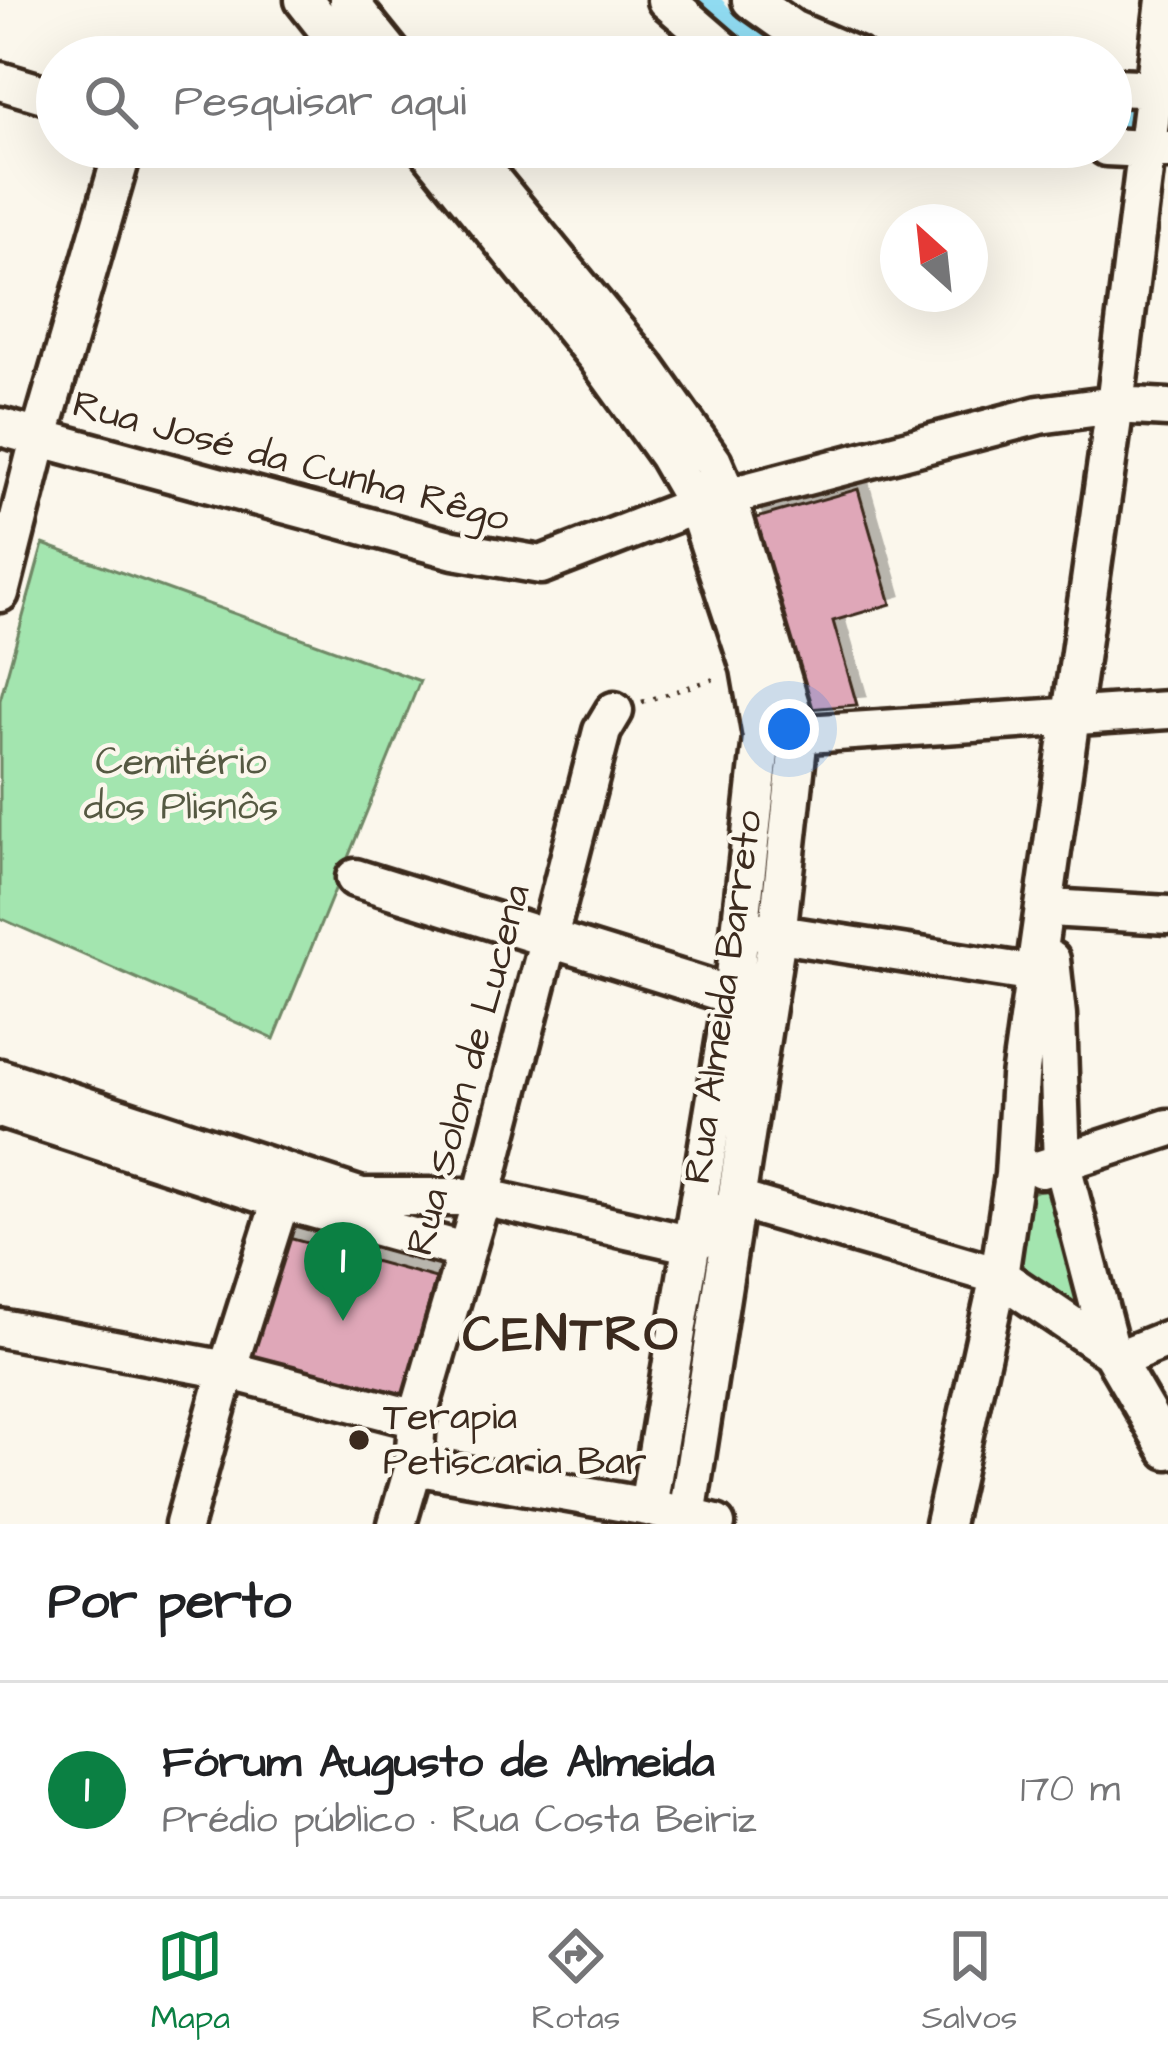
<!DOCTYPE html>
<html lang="pt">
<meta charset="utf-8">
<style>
body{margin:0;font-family:"Architects Daughter",sans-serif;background:#f6f6f6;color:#202124}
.compass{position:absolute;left:880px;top:204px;width:108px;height:108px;border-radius:50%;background:#fff;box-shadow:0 12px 48px #0002;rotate:333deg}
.you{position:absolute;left:789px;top:729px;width:42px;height:42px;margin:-30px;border:9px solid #fff;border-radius:50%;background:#1a73e8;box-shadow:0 0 0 18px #1a73e833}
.badge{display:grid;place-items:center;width:78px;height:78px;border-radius:50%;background:#0b8043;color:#fff;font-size:39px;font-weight:700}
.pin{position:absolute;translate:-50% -99px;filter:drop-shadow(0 3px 6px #0008)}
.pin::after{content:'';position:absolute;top:63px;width:42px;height:36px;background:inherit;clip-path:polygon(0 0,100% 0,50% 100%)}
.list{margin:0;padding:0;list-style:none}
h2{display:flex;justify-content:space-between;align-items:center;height:156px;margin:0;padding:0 48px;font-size:51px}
h2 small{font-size:39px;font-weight:400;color:#757577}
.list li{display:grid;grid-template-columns:78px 1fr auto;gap:36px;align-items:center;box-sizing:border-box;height:216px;padding:0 48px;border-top:3px solid #e0e0e0}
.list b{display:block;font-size:45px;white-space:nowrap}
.list p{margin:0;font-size:39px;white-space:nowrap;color:#757577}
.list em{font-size:39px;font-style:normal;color:#757577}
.icon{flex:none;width:66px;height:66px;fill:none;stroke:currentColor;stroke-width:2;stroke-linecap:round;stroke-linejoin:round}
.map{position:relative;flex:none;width:1168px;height:1524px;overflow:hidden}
.search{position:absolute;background:#fff;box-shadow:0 12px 48px #0002;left:36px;right:36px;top:36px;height:132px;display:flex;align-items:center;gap:30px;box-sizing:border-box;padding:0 42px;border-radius:66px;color:#757577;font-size:45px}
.sheet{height:372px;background:#fff}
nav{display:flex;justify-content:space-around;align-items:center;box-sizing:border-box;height:168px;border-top:3px solid #e0e0e0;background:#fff;font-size:33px;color:#757577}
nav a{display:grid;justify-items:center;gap:6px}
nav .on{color:#0b8043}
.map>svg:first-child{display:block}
</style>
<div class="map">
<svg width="1168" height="1524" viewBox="0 0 1168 1524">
<defs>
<filter id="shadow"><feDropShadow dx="9" dy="-9" stdDeviation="0" flood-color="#0004"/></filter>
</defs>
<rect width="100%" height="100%" fill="#fbf7ec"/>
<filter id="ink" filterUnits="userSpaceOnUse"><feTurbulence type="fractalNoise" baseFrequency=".00833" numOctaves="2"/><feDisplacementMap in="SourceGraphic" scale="24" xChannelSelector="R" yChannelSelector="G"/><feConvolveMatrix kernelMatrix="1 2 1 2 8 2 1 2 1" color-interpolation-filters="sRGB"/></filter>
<g filter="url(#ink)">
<path fill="#a3e5af" stroke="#6f8866" stroke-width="3" d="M43 544 420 681 274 1039 0 918V700Z
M1048 1186 1058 1191 1093 1330 1024 1281 1018 1267 1027 1195Z"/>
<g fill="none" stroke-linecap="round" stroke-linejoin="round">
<path stroke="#90dbf1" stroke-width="30" d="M702 0 728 29 774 57
M1111 119H1168"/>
</g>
<path fill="#dfa7b8" stroke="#3b2a1e" stroke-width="3" filter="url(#shadow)" d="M858 489 891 604 833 621 857 705 808 709 753 519Z
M285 1237 436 1278 399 1412 250 1365Z"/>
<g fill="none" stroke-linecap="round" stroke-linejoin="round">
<defs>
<path id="minor" d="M304 0 349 57
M348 0 394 57
M666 0 732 57
M751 0 792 29 857 57
M0 81 57 98
M1111 87 1168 89
M426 147 597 358 667 455 696 505 750 668 762 737 733 994 648 1507
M465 147 647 369 713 462 728 497 799 735 777 936 687 1516
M1106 147 1168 150
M0 427 454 550 541 565 696 505 1039 415 1115 405 1168 408
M0 593 39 439 124 147
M777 736 1168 710
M355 878 753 1002
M1050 908 1168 915
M754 930 1035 974
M1051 960 1057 1015 1062 1165 1111 1352 1168 1450
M0 1078 362 1197H482L693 1245 738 1200 999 1276 1111 1352
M0 1109 283 1201 464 1251
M1041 1169 1168 1128
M0 1328 227 1370 417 1419
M1116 1360 1168 1339
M414 1466 648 1507 716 1524
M184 1524 227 1370 287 1181
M397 1524 414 1466 417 1419 482 1197 602 731 614 711
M944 1524 999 1276 1014 1175 1020 1077 1115 405 1165 0"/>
</defs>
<use href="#minor" stroke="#3b2a1e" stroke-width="45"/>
<path stroke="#3b2a1e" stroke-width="4.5" stroke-dasharray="3 9" stroke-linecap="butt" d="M642 702 717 678"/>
<use href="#minor" stroke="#fbf7ec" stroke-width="36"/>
</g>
</g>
<circle fill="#3b2a1e" stroke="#fbf7ec" stroke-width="4.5" cx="359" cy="1440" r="12"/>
<g text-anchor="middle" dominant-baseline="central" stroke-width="9" stroke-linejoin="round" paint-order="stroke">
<g font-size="39" fill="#3b2a1e" stroke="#fbf7ec">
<text transform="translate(291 462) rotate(15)">Rua José da Cunha Rêgo</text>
<text transform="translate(724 997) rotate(-82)">Rua Almeida Barreto</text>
<text transform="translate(469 1070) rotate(-75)">Rua Solon de Lucena</text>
</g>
<g font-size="39" fill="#555942" stroke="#fbf7ec">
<text x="181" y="763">Cemitério<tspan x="181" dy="45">dos Plisnôs</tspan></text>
</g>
<g font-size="39" fill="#3b2a1e" stroke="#fbf7ec" text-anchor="start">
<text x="383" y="1418">Terapia<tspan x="383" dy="45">Petiscaria Bar</tspan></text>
</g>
<g font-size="51" font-weight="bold" letter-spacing="3" fill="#3b2a1e" stroke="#fbf7ec">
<text x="572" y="1335">CENTRO</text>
</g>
</g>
</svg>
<svg class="compass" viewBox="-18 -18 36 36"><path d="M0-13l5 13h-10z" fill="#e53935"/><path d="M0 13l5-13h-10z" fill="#757577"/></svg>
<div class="you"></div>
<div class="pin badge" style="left:343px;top:1321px">1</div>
<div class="search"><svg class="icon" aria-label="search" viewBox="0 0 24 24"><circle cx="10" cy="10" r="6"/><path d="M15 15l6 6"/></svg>Pesquisar aqui</div>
</div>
<section class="sheet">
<h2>Por perto<small></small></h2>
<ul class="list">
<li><span class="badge">1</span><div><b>Fórum Augusto de Almeida</b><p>Prédio público · Rua Costa Beiriz</p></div><em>170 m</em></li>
</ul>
</section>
<nav>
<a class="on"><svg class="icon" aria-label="map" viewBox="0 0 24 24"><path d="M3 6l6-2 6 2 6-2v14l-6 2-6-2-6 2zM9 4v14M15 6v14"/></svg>Mapa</a>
<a><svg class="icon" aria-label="directions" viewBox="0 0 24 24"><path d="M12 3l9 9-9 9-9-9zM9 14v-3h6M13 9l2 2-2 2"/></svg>Rotas</a>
<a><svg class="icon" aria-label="saved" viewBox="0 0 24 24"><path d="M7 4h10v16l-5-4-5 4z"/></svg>Salvos</a>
</nav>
